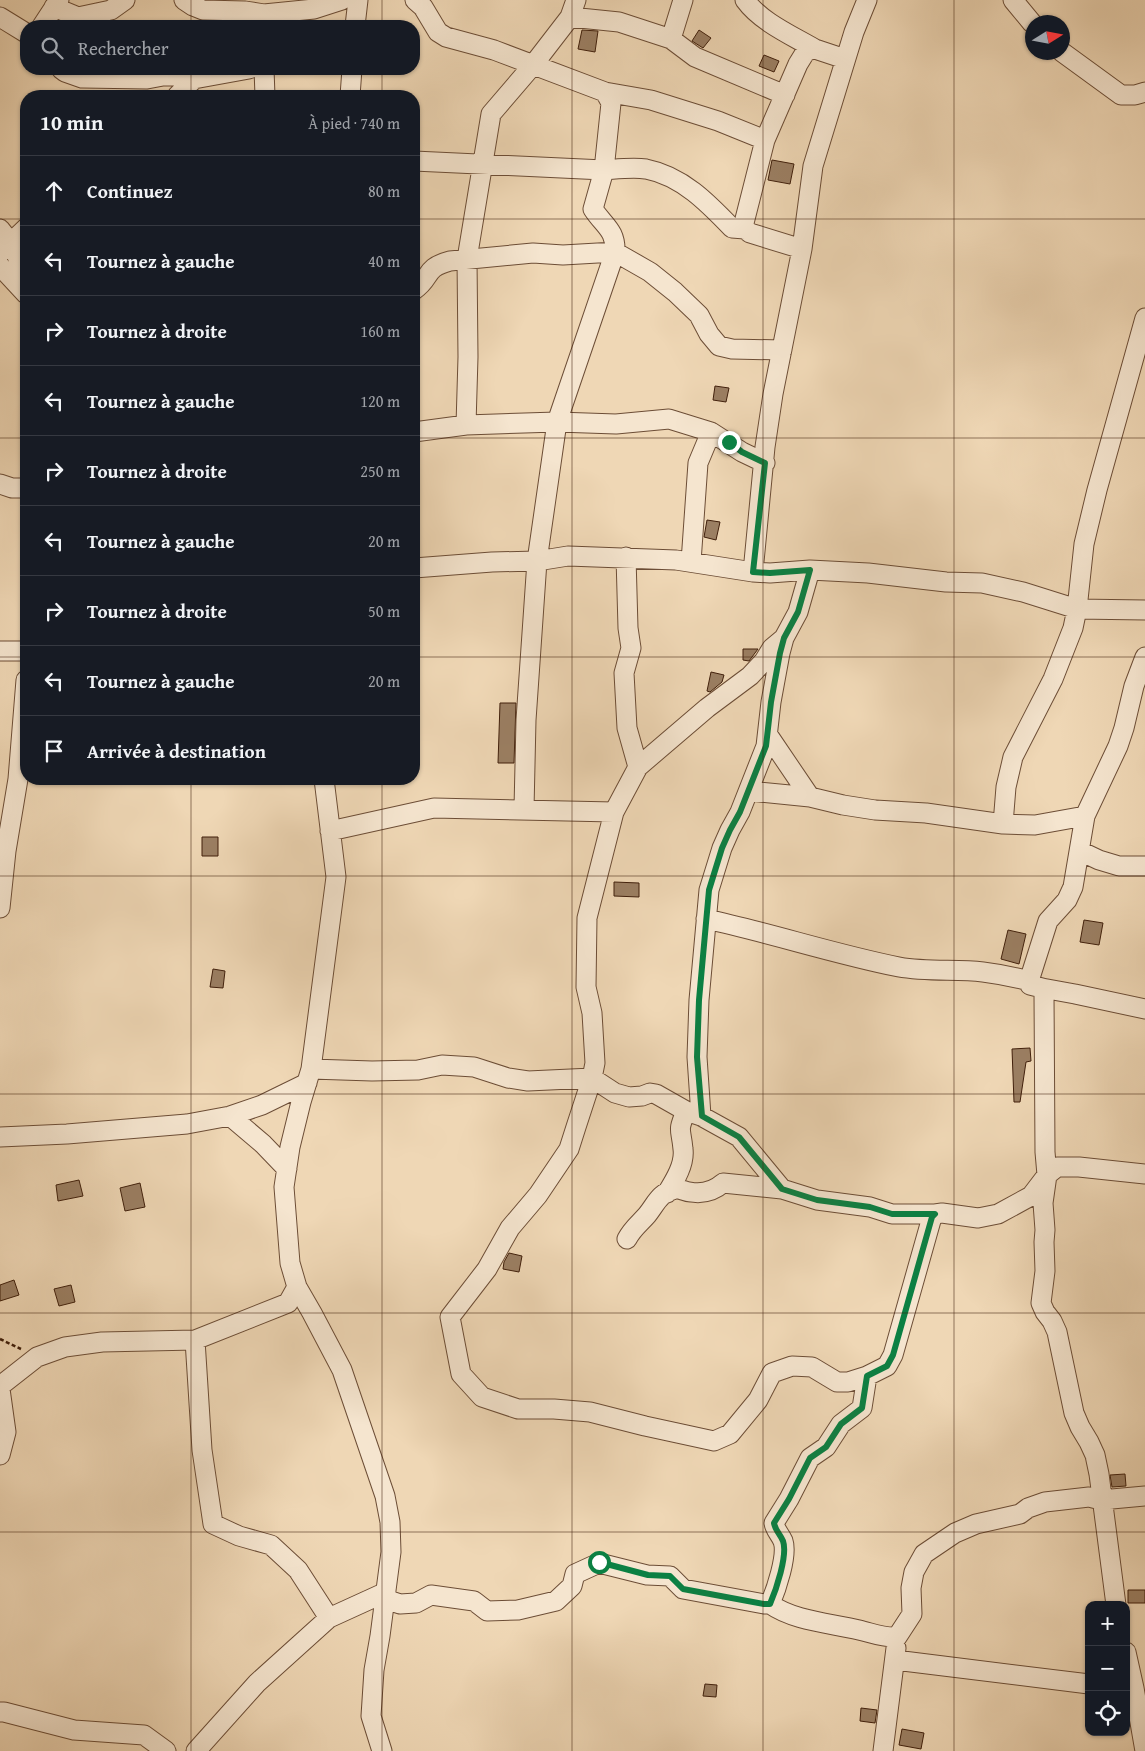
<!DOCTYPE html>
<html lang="fr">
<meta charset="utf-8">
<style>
body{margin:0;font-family:"Gentium Book Plus",serif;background:#20242c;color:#f1f3f6}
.controls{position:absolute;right:15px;bottom:15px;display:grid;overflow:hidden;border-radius:10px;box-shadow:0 1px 4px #0004}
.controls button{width:45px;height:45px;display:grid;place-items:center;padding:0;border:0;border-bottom:1px solid #363941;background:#171b24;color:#f1f3f6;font:25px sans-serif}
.compass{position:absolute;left:1025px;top:15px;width:45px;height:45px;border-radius:50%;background:#171b24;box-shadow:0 1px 4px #0004;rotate:79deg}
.stop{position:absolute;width:15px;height:15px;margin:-11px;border:4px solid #0b8043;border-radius:50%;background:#fff}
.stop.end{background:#0b8043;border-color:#fff;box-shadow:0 1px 5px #0008}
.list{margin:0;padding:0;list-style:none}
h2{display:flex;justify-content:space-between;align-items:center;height:65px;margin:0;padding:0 20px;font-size:21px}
h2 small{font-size:16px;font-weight:400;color:#9ea1a6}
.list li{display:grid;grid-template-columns:32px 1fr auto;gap:15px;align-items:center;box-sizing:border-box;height:70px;padding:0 20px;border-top:1px solid #363941}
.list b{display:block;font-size:19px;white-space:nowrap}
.list em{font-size:16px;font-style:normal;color:#9ea1a6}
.icon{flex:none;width:28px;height:28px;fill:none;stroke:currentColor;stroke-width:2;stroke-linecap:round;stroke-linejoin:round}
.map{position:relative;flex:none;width:1145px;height:1751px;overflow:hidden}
.search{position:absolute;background:#171b24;box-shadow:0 1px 4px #0004;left:20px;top:20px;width:400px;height:55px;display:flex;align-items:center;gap:12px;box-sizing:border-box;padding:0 18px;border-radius:20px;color:#9ea1a6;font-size:19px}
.panel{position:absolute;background:#171b24;box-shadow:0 1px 4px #0004;left:20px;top:90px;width:400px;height:695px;border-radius:20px}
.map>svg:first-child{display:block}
</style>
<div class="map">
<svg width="1145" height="1751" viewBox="0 0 1145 1751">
<rect width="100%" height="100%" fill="#efd7b5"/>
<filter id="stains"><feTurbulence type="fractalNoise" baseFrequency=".004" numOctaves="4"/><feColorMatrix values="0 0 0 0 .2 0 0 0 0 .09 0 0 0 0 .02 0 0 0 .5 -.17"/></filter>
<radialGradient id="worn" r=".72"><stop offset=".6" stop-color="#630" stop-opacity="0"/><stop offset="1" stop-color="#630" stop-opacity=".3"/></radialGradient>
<path fill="#9b7f63" stroke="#401f0b" d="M582 30 598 31 595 52 578 49Z
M699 30 711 38 703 48 692 41Z
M764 55 779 61 774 72 759 66Z
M772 160 794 164 790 184 768 180Z
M715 386 729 388 726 402 713 400Z
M707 520 720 522 716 540 704 537Z
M743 649H758L749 661 743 660Z
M711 672 724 675 722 682 710 692 707 691Z
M500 703H516L514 763H498Z
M202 837H218V856H202Z
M614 882 639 883V897L614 896Z
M1084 920 1103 923 1099 945 1080 942Z
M1008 930 1026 934 1019 964 1001 959Z
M213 969 225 971 223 988 210 987Z
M1030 1048 1031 1061 1026 1062 1020 1102H1014L1012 1049Z
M79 1180 83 1196 58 1201 56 1185Z
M140 1183 145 1207 125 1211 120 1188Z
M509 1253 522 1256 519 1272 503 1269 504 1262Z
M14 1280 19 1295 0 1301V1285Z
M71 1285 75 1302 59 1306 54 1289Z
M1125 1474 1126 1486 1112 1487 1110 1475Z
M1128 1590H1145V1603H1128Z
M705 1684 717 1685 716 1697 703 1696Z
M861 1708 877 1710 875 1723 860 1721Z
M902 1729 924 1733 921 1749 899 1745Z"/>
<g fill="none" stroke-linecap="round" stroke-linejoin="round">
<defs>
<path id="minor" d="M184 0 193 6 203 10 245 11 264 14 314 9 342 0
M415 0 423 7 438 32 446 37 494 50 605 92 611 103 604 170 593 209C604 226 616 230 615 252L557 422 537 561 526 720 524 809
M745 0C761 22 791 35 815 49
M1013 0 1032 23
M54 7 78 17 111 10 125 0
M0 17 26 33
M570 17 619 22 671 39 695 57 785 95
M42 26 59 0
M355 26 358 0
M671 39 683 0
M1062 52 1121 95H1135L1145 92
M61 69 65 72 82 78 147 79 163 76H180L194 79
M264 69 265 96
M605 92 651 100 718 121 765 140
M177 96 194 79 249 69
M350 96 352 69
M414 161 604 170C618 169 633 167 646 169 682 176 708 203 732 228L745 229
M0 229 11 243 26 276
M802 249 750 233 745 229 744 223 765 140 798 64 806 51 815 49 845 59
M0 253 26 228
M0 266 26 294
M414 290C432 278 423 268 450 261L533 253 563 255 615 252 650 272 675 292 699 315 709 334 719 346 732 349 782 350
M466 425 468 357 467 259 491 114 533 65 570 17 576 0
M414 432 466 425 557 422 616 424 669 419 711 432 742 452 765 463
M0 484 12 488H26
M626 557 628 628 631 648 624 673 627 728 638 767
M691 562 698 463 711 432
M414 568 492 562 537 561 568 556 676 560 753 572 770 573 810 570 868 573 946 582 982 583 1023 592 1077 609 1145 610
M753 572 765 447 773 394 802 249 813 166 854 32 867 0
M784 638 772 648 764 661 750 676 707 708 638 767 614 812 587 918 586 987 592 1013 595 1063 592 1078 576 1127 569 1149 538 1195 510 1228 487 1269 450 1317 461 1374 482 1397 518 1409H554L590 1412 645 1426 714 1441 730 1434 758 1400 772 1373 792 1366 812 1367 837 1382H848L867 1376 887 1366 893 1355 932 1217 935 1214 942 1213 978 1218 998 1214 1031 1196 1047 1175 1057 1167H1079L1145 1174
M0 651H26
M768 735 810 797
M324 779 336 877 311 1069 301 1102 290 1147 284 1187 290 1263 297 1287 312 1313 342 1370 385 1496 390 1522 391 1552 380 1636 374 1670 371 1716 382 1751
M749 791 810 797 843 805 875 810 926 813 1003 824 1035 825 1085 816
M1003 824 1006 787 1013 757 1053 679 1073 628 1077 609 1084 544 1097 490 1145 318
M330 831 434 808 614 812
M1080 851 1099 860 1119 866H1145
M0 908 6 851 18 779 26 680
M706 919C771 933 834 954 899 967 927 972 956 969 983 972 999 974 1014 977 1029 981
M1042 988 1075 994 1145 1009
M311 1069 372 1071 418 1070 442 1065 474 1067 508 1078 528 1081 592 1078 615 1093 629 1097 642 1096 650 1093 656 1094 686 1111 701 1116 739 1137 782 1189 817 1200 870 1207 892 1214H935
M230 1116 263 1144 287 1169
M701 1116 697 1057 699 1000 709 890 722 848 730 830 740 812 766 746 771 702 780 653 784 638 798 612 810 570
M0 1137 67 1134 187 1124 230 1116 262 1105 307 1083
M667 1193C675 1180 685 1164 683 1149 681 1127 677 1133 686 1111
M627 1239C632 1229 640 1223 647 1215 656 1204 659 1193 675 1189 680 1188 685 1192 690 1192 702 1194 714 1191 723 1183L782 1189
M195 1340 202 1450 213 1524 239 1536 271 1545 298 1570 329 1618
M0 1386 37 1357 65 1347 102 1342 195 1340 288 1303 297 1287
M0 1389 6 1432 0 1455
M385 1599 400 1604 416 1603 431 1595 474 1601 487 1611 518 1610 556 1601 572 1586 575 1574 599 1563 647 1575 670 1576 683 1589 764 1604H770C794 1621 830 1623 859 1630 872 1633 883 1638 897 1637L912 1614 911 1588 914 1572 924 1554 955 1533 976 1524 1020 1514 1028 1508 1045 1502 1089 1497 1101 1500 1145 1496
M770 1604C776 1590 788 1555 783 1541 780 1534 775 1530 774 1523L789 1499 810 1458 826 1447 841 1424 862 1408 867 1376
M1116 1605 1099 1474 1095 1455 1089 1442 1080 1427 1074 1413 1057 1332 1052 1321 1045 1312 1041 1303 1045 1271 1044 1242 1045 1230 1043 1203 1047 1175 1045 1152 1044 994 1042 988 1030 985 1029 981 1048 921 1067 900 1073 887 1085 816 1118 746 1124 728 1134 686 1145 657
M1126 1652 1134 1688 1145 1751
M895 1660 1089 1684
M0 1712H4L74 1730 144 1735 166 1751
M196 1751 257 1683 329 1618 386 1592
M883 1751 896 1648"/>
</defs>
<use href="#minor" stroke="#6c4d36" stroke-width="21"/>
<path stroke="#401f0b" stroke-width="2.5" stroke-dasharray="4 2.5" stroke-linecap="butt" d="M0 1339 21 1349"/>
<use href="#minor" stroke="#f5e5cf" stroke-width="19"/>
</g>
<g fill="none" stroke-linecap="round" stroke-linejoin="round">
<path stroke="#0b8043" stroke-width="6" d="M599 1562 648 1575 670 1576 683 1589 764 1604H770C776 1590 788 1555 783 1541 780 1534 775 1530 774 1523L789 1499 810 1458 826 1447 841 1424 862 1408 867 1376 887 1366 893 1355 932 1217 935 1214H892L870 1207 817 1200 782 1189 739 1137 702 1116 697 1057 699 1000 709 890 722 848 730 830 740 812 766 746 771 702 780 653 784 638 798 612 810 570 770 573 753 572 765 463 742 452 729 442"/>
</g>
<path fill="none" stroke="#401f0b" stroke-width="1" stroke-opacity="0.55" d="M191 0V26M382 0V26M572 0V1751M763 0V1751M954 0V1751M191 69V96M382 69V96M0 219H26M414 219H1145M0 438H26M414 438H1145M0 657H26M414 657H1145M191 779V1751M382 779V1751M0 876H1145M0 1094H1145M0 1313H1145M0 1532H1145"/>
<rect width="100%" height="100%" filter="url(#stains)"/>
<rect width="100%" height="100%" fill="url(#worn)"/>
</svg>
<div class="controls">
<button>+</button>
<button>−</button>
<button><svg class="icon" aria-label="locate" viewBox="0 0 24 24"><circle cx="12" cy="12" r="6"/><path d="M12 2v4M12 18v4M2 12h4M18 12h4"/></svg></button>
</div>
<svg class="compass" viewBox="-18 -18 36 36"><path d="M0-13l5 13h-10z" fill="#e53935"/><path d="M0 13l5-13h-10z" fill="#9ea1a6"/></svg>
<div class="stop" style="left:599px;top:1562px"></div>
<div class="stop end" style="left:729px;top:442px"></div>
<div class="search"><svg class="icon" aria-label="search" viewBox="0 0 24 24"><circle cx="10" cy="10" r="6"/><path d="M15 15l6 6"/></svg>Rechercher</div>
<section class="panel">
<h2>10 min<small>À pied · 740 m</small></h2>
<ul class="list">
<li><svg class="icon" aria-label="ahead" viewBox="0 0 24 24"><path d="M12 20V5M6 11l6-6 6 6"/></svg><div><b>Continuez</b></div><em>80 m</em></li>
<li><svg class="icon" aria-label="left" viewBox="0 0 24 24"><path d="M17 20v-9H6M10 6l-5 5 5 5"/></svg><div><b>Tournez à gauche</b></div><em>40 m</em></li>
<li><svg class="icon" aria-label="right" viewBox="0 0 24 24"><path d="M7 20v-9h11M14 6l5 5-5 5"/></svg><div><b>Tournez à droite</b></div><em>160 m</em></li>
<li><svg class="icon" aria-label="left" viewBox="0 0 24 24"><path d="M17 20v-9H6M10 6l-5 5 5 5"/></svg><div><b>Tournez à gauche</b></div><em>120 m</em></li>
<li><svg class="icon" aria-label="right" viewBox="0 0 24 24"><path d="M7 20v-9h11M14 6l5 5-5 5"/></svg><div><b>Tournez à droite</b></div><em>250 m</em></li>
<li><svg class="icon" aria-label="left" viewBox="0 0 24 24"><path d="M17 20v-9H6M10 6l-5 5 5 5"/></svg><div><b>Tournez à gauche</b></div><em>20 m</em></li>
<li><svg class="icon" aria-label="right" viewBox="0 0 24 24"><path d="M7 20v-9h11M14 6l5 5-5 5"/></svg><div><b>Tournez à droite</b></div><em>50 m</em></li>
<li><svg class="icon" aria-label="left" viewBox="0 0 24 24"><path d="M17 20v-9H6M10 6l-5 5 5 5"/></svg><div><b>Tournez à gauche</b></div><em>20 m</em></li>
<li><svg class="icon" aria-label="arrive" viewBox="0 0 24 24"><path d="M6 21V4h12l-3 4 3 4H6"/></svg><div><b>Arrivée à destination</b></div></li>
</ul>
</section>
</div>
